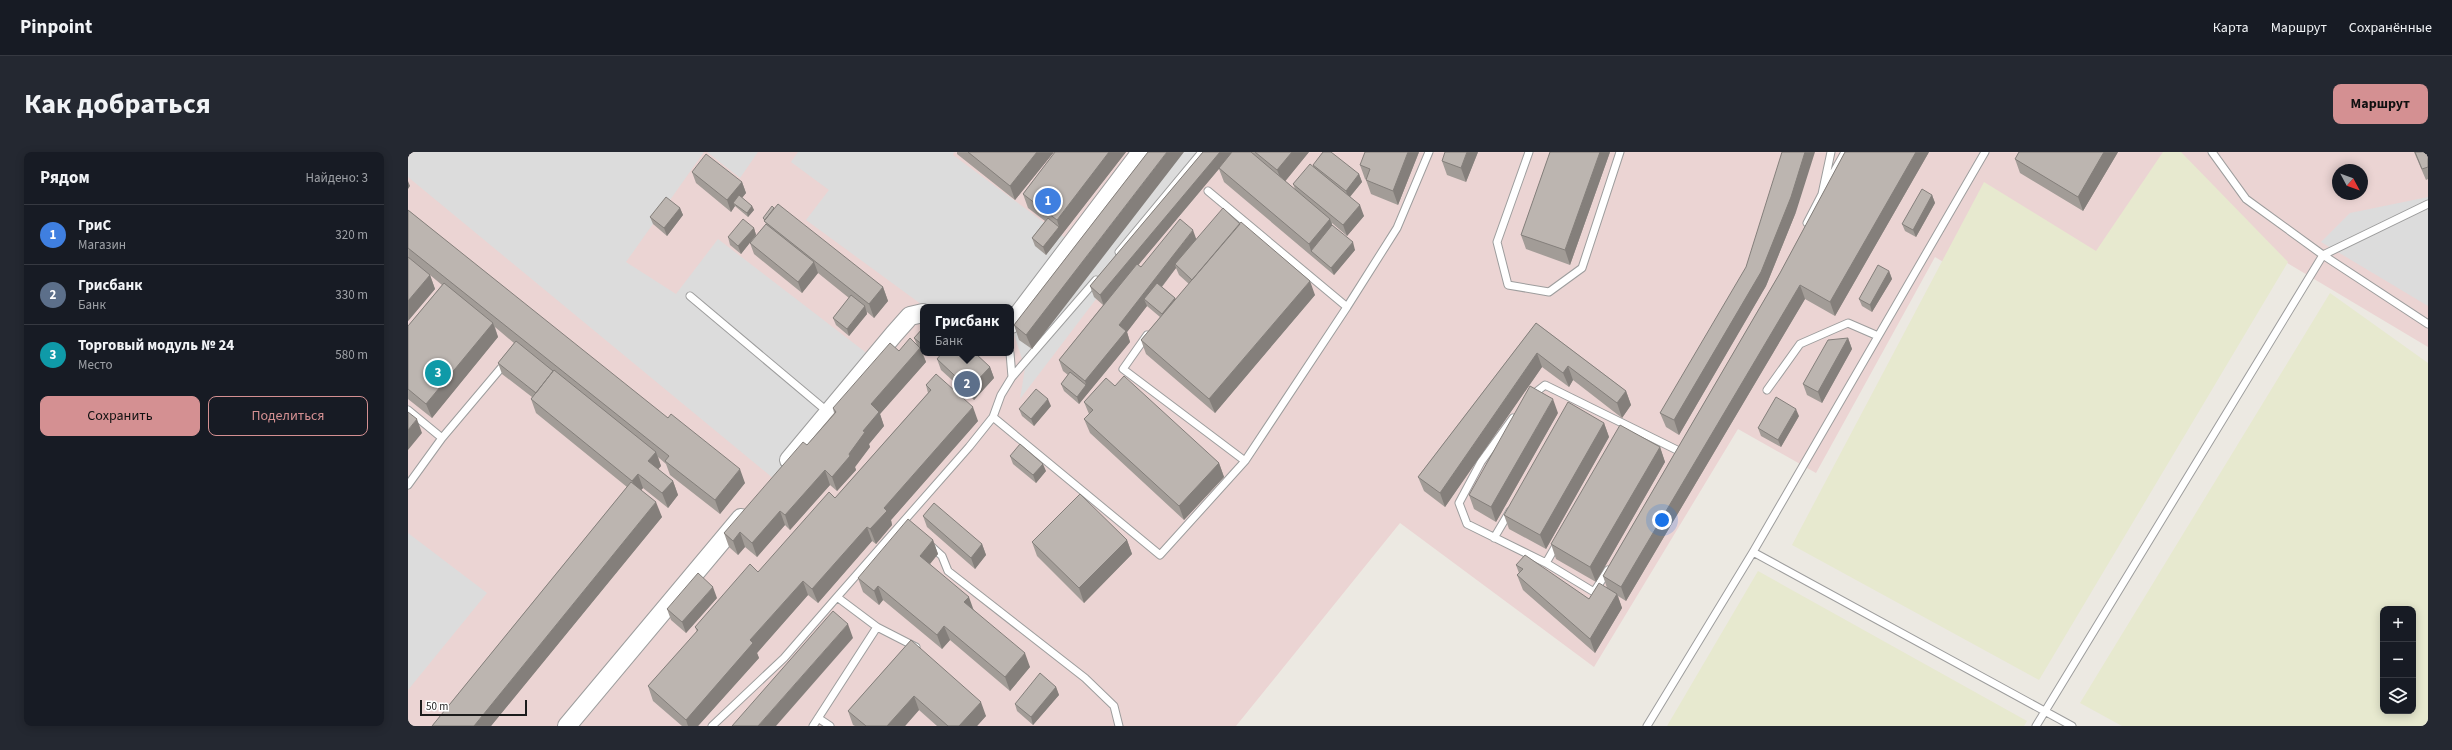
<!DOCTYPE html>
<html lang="ru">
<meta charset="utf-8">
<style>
body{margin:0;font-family:"Source Sans 3",sans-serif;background:#242831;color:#f1f3f6}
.controls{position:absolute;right:12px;bottom:12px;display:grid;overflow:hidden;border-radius:8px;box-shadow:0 2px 10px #0003}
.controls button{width:36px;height:36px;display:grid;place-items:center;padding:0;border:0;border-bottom:1px solid #363941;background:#171b24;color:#f1f3f6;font:20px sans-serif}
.compass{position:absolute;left:1924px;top:12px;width:36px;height:36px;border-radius:50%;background:#171b24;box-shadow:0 2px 10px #0003;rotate:131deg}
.scale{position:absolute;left:12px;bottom:10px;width:107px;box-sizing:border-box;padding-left:4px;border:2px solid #1c1c1c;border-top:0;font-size:11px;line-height:14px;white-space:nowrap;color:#1c1c1c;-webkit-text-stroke:3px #fff;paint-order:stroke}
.you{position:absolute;left:1254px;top:368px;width:14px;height:14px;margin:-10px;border:3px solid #fff;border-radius:50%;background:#1a73e8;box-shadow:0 0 0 6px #1a73e833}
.badge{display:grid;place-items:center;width:26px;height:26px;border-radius:50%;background:#d49092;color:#fff;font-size:13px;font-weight:700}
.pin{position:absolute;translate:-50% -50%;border:2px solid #fff;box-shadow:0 1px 4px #0006}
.popup{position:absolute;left:512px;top:152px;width:94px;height:52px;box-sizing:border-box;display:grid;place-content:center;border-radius:8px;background:#171b24;filter:drop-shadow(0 1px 3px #0005);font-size:13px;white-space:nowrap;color:#9ea1a6}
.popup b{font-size:15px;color:#f1f3f6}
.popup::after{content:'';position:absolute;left:50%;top:100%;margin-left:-8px;border:8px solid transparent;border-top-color:#171b24}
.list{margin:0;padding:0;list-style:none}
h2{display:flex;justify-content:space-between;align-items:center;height:52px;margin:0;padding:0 16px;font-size:17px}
h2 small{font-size:13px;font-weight:400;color:#9ea1a6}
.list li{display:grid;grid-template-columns:26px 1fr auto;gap:12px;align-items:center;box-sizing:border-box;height:60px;padding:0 16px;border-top:1px solid #363941}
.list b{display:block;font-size:15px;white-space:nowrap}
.list p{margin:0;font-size:13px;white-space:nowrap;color:#9ea1a6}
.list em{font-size:13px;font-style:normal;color:#9ea1a6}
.actions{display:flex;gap:8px;padding:12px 16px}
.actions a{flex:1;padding:9px 0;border:1px solid #d49092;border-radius:8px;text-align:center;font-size:14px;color:#d49092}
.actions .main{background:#d49092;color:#111}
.icon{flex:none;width:22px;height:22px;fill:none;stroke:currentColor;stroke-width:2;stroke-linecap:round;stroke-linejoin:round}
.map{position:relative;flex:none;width:2020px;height:574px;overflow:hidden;border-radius:8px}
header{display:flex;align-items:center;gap:24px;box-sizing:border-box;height:56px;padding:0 20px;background:#171b24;border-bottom:1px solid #363941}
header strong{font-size:19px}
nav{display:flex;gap:22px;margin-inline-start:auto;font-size:14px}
.intro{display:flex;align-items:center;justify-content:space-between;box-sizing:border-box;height:96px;padding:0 24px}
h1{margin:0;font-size:28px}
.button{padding:10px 18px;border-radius:8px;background:#d49092;color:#111;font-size:14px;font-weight:700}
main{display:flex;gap:24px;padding:0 24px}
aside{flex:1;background:#171b24;border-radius:8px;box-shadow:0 2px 10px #0003}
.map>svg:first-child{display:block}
</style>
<header>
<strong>Pinpoint</strong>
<nav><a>Карта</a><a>Маршрут</a><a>Сохранённые</a></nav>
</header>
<div class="intro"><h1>Как добраться</h1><a class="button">Маршрут</a></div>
<main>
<aside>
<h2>Рядом<small>Найдено: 3</small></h2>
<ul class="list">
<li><span class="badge" style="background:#3f7fe0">1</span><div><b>ГриС</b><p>Магазин</p></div><em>320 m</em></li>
<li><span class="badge" style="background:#5c6f8a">2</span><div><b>Грисбанк</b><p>Банк</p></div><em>330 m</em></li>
<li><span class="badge" style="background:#0f9aa8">3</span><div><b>Торговый модуль № 24</b><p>Место</p></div><em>580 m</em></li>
</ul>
<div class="actions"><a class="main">Сохранить</a><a>Поделиться</a></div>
</aside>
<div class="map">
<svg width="2020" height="574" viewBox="0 0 2020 574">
<rect width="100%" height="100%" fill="#ece9e2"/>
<path fill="#ebd4d3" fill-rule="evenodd" d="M0 0H2020V195L1809 69 1698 207 1527 105 1408 321 1330 277 1186 515 992 371 828 574H0ZM1930 18H1954V42H1930ZM515 155H603V201H515Z"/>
<path fill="#e7e9cf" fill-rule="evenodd" d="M1755 0H1773L1880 110 1631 528 1384 393 1576 30 1688 99Z
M1922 141 2020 211V574H1714L1672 551ZM1975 457H2005V559H1975Z
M1350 419 1619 569 1616 574H1259Z"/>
<path fill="#dcdcdc" d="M0 0H296L218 110 268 142 310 87 465 206 366 327 0 25Z
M299 0H350L332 26Z
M390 0H546L545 3 664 91 603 172V155H517L398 68 421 38 383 10Z
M749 0H803L784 21 612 247 617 216 606 182Z
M2020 45V154L1913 90 1942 61Z
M0 381 79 441 0 538Z"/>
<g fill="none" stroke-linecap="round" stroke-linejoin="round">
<defs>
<path id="service" d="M1121 0 1089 90 1100 133 1141 140 1174 116 1212 0
M1804 0 1838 47 1915 103 2020 172
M1418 34 1437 0
M1399 71 1414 42 1423 0
M711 100 794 0
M282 144 420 260
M939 155 989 76 1021 0
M739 183 715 217 837 309 939 155 800 39
M602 201 604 225 688 128
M1359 238 1392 192 1440 171 1470 184
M1123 244 1137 233 1271 299
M0 258 34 286
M585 265 752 403 837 309
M1105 266 1073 310 1051 351 1059 372 1138 411 1186 440 1200 418
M0 333 34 286 93 216
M1086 386 1102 359
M523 394 534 404 540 419 677 526 706 554 711 574
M1345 400 1664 574
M1138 411 1150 390
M508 495 469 475 429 445 561 295 585 265 593 243 604 225
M410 566 422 574
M304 574 376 506 429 445
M405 574 469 475
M1239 574 1345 400 1577 0
M1628 574 1915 103 2020 52"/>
<path id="tertiary" d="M603 172 733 0
M381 308 486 182 502 164 515 161
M159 574 333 366"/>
</defs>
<use href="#service" stroke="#9d9d9d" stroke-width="9"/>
<use href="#tertiary" stroke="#9d9d9d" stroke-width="20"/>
<use href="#service" stroke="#fff" stroke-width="7"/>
<use href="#tertiary" stroke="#fff" stroke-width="18"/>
</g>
<path fill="#a29c97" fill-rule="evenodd" d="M549 0H646L607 48 549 2Z
M647 0H718L638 103 627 94 624 86 637 69 620 56 615 42Z
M740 0 624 197 611 188 606 173Z
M795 0H901L877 29 887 37 885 32 905 15V13L951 22 954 30 942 45 956 64 939 84 924 71V73L947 98 926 123 816 30 811 17 730 113 733 115 788 87 907 143 807 261 738 202 733 188 752 165 739 154 719 180 722 190 671 252 656 239 653 232 660 223 655 219 651 208 695 153 686 145 682 134ZM768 116 771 123 781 132 768 147 754 135Z
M1011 0 990 53 963 42 958 28V27H957L952 13Z
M1070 0 1058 30 1039 23 1034 9Z
M1142 0H1202L1162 113 1118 97 1113 83Z
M1437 0H1521L1427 164 1397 147 1218 449 1210 444 1214 456 1187 501 1115 438 1109 423 1111 421 1108 413 1181 447 1199 436 1195 424 1372 121Z
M1710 0 1675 59 1612 21 1607 7Z
M2006 0H2020V27L2018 28Z
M284 20 334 30 338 41 334 46 344 54 346 58 340 65 327 54 323 60 288 31Z
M1524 43 1527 51 1508 85 1497 79 1494 72Z
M272 56 275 63 259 84 245 72 242 65Z
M0 58 337 331 312 362 262 323 258 312 250 305 253 314 250 317 265 329 270 343 260 356 235 336 233 338 254 365 83 574H24L219 335 128 261 123 247 124 245 94 222 90 211 106 191 87 175 90 185 24 266 0 247V174L34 133 22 123 27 137 0 169Z
M1388 60 1358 134 1271 283 1258 275 1252 261Z
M355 66 475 135 480 149 466 166 459 160V162L441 184 428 173 425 166 441 146 410 121 394 141 346 102 342 91 358 72Z
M346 76 348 83 333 102 322 93 320 85Z
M1481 119 1484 127 1464 160 1454 154 1451 147Z
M1128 171 1218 239 1223 253 1214 266 1165 228 1161 235 1134 215 1037 355 1016 339 1010 325Z
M515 176V199L513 196 518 210 472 262 476 274 461 292 462 295 447 315 448 318 429 339 422 333 382 378 377 373 349 405 337 395 330 403 321 395 316 381 399 293 426 261 425 256 491 199 509 193 506 186Z
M1440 186 1444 197 1414 251 1399 243 1395 232Z
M529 207 582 215 586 226 566 248 533 218Z
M518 233 570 269 483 368 484 373 468 392 464 389 410 451 400 443 349 501 351 506 290 574H274L245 549 240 534 289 480 287 475 350 420 427 346 520 241Z
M707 234 811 311 816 325 776 368 682 281 676 267 681 262 676 250Z
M643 254 626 274 614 264 611 257Z
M1150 261 1088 370 1066 357 1061 343Z
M1391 264 1373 295 1353 284 1350 276Z
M1196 271 1201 285 1138 397 1101 377 1096 363Z
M1252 295 1257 310 1188 430 1148 407 1143 392Z
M602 304 638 319 628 331 605 312Z
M515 364 574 392 578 403 567 417 519 375Z
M525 388 530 402 522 412 566 458 622 515 602 539 542 488 534 497 475 448 471 453 455 440 450 426Z
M719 388 724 402 676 451 629 404 624 390Z
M309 446 278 481 263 468 259 457Z
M503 488 578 564 569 574H529L511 558 497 574H447L445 573 440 559Z
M648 535 651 543 625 573 609 559 607 552Z"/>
<path fill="#847f7b" d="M629 0H646L607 48 602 34Z
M701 0H718L638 103 635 95 651 75 649 68Z
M759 0H776L624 197 618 183Z
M812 0H825L696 154 692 143Z
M884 0H901L875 32 869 18Z
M1000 0H1011L990 53 985 39Z
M1059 0H1070L1058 30 1053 16Z
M1192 0H1202L1162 113 1157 98Z
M1397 0H1407L1388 60 1358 134 1271 283 1266 268Z
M1508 0H1521L1427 164 1422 150Z
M1696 0H1710L1675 59 1670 45Z
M951 22 954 30 940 47 938 39Z
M0 29 2 34 0 37Z
M334 30 338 41 328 53 325 51 327 54 323 60 319 48Z
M1524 43 1527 51 1508 85 1505 78Z
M952 53 956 64 939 84 935 73Z
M344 54 346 58 340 65 339 61Z
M272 56 275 63 259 84 256 76Z
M922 67 927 81 903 99 901 92Z
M346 76 348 83 333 102 330 94Z
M785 78 789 89 767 112 768 116 741 151 736 147 739 154 719 180 722 190 671 252 669 245 678 233 677 229 711 173Z
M945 90 947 98 926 123 923 116Z
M406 110 410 121 394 141 390 130Z
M1481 119 1484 127 1464 160 1462 153Z
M22 123 27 137 0 169V149Z
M902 129 907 143 807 261 801 247Z
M1392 133 1397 147 1218 449 1213 435Z
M475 135 480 149 466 166 461 152Z
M767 146 770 153 757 169 754 162Z
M457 154 459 162 441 184 439 177Z
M85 171 90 185 24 266 18 252Z
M1440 186 1444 197 1414 251 1410 240Z
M512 196 518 210 472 262 476 274 461 292 462 295 447 315 448 318 429 339 424 325 441 302 463 252Z
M1129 201 1134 215 1037 355 1032 341Z
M1160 214 1165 228 1161 235 1155 221Z
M582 215 586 226 566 248 561 237Z
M1218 239 1223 253 1214 266 1209 251Z
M640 247 643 254 626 274 623 267Z
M1145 247 1150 261 1088 370 1083 355Z
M565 255 570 269 483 368 484 373 468 392 462 377 476 356Z
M1388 257 1391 264 1373 295 1370 288Z
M9 267 14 281 0 298V278Z
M1196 271 1201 285 1138 397 1132 383Z
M1252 295 1257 310 1188 430 1182 415Z
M248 300 253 314 245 323 240 309Z
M811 311 816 325 776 368 771 354Z
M635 312 638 319 628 331 625 323Z
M332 317 337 331 312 362 307 348Z
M417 318 422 333 382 378 377 363Z
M230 322 235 336 229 343 224 329Z
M265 329 270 343 260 356 254 341Z
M248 350 254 365 83 574H66Z
M372 359 377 373 349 405 344 391Z
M459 375 464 389 410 451 404 437Z
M332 380 337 395 330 403 325 389Z
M525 388 530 402 517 418 512 404Z
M719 388 724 402 676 451 671 436Z
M574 392 578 403 567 417 563 406Z
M395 429 400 443 349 501 351 506 290 574H280L278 568 342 488Z
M470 434 475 448 471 453 466 439Z
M305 435 309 446 278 481 274 470Z
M1209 442 1214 456 1187 501 1182 487Z
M561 445 566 459 556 450Z
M440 472 445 486 368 574H350Z
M536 474 542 488 534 497 529 483Z
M617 501 622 515 602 539 597 525Z
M648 535 651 543 625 573 623 565Z
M506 544 511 558 497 574H479Z
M573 550 578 564 569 574H551Z"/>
<path fill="#bcb5b0" stroke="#847f7b" d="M560 0H629L602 34Z
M647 0H701L649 68 615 42Z
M740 0H759L618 183 606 173Z
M795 0H812L692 143 682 134Z
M824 0H843L922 67 901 92 811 16Z
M847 0H884L869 18Z
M915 0H923L951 22 938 39 905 13Z
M957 0H1000L985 39 958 28 962 17 952 13Z
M1037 0H1059L1053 16 1034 9Z
M1142 0H1192L1157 98 1113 83Z
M1374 0H1397L1383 45 1353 120 1266 268 1252 261 1338 115Z
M1437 0H1508L1422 150 1392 133 1213 435 1195 424 1372 121Z
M1611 0H1696L1670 45 1607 7Z
M2007 0H2020V15L2014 17Z
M298 2 334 30 319 48 284 20Z
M902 12 952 53 935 73 885 32Z
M1514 37 1524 43 1505 78 1494 72Z
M331 43 344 54 339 61 325 51Z
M258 45 272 56 256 76 242 65Z
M370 52 475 135 461 152 356 69Z
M364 54 366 56 357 68 355 66Z
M815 56 832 72 784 128 767 112Z
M0 58 260 266 263 262 332 317 307 348 257 309 261 304 0 96Z
M640 66 651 75 635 95 624 86Z
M335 67 346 76 330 94 320 85Z
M772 67 785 78 711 173 718 179 677 229 651 208 729 112 733 115Z
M833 70 902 129 801 247 733 188Z
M358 72 406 110 390 130 342 91Z
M924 73 945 90 923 116 903 99Z
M0 105 22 123 0 149Z
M1470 113 1481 119 1462 153 1451 147Z
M36 131 85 171 18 252 0 237V174Z
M749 131 767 146 754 162 736 147Z
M443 143 457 154 439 177 425 166Z
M1128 171 1218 239 1209 251 1160 214 1155 221 1129 201 1032 341 1010 325Z
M515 176V193L506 186Z
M502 186 512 196 463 252 471 260 455 279 457 280 441 302 442 304 424 325 417 318 377 363 372 359 344 391 332 380 325 389 316 381 395 290 399 293 428 260 425 256 482 191 491 199Z
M1440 186 1410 240 1395 232 1420 188Z
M108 189 145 219 128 241 90 211Z
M534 201H567L582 215 561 237 529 207Z
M146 218 248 300 240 309 265 329 254 341 230 322 224 329 123 247Z
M662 220 678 233 669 245 653 232Z
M528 222 565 255 476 356 479 359 462 377 459 375 404 437 395 429 342 488 345 491 278 568 240 534 290 478 287 475 342 412 350 420 421 340 427 346 523 238 518 233Z
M716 224 811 311 771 354 676 267 685 258 676 250 698 226 707 234Z
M1122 234 1145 247 1083 355 1061 343Z
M628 237 640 247 623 267 611 257Z
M1368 245 1388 257 1370 288 1350 276Z
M1160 250 1196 271 1132 383 1096 363Z
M0 260 9 267 0 278Z
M1212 273 1252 295 1182 415 1143 392Z
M612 292 635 312 625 323 602 304Z
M223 330 248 350 66 574H24Z
M672 342 719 388 671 436 624 390Z
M526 351 574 392 563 406 515 364Z
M500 367 525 388 512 404 561 445 556 450 617 501 597 525 536 474 529 483 470 434 466 439 450 426Z
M1117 403 1181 447 1191 431 1209 442 1182 487 1109 423 1115 417 1108 413Z
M290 421 305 435 274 470 259 457Z
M425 459 440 472 350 574H324Z
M503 488 573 550 551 574H540L506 544 479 574H458L440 559Z
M632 521 648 535 623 565 607 552Z"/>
</svg>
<div class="controls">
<button>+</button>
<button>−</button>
<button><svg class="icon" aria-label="layers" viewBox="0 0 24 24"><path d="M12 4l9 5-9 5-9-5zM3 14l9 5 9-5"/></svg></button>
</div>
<svg class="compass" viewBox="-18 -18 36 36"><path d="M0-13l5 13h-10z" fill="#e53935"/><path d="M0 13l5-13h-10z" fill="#9ea1a6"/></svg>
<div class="scale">50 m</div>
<div class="you"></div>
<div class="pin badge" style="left:640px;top:49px;background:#3f7fe0">1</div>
<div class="pin badge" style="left:559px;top:232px;background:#5c6f8a">2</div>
<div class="popup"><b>Грисбанк</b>Банк</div>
<div class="pin badge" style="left:30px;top:221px;background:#0f9aa8">3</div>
</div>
</main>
